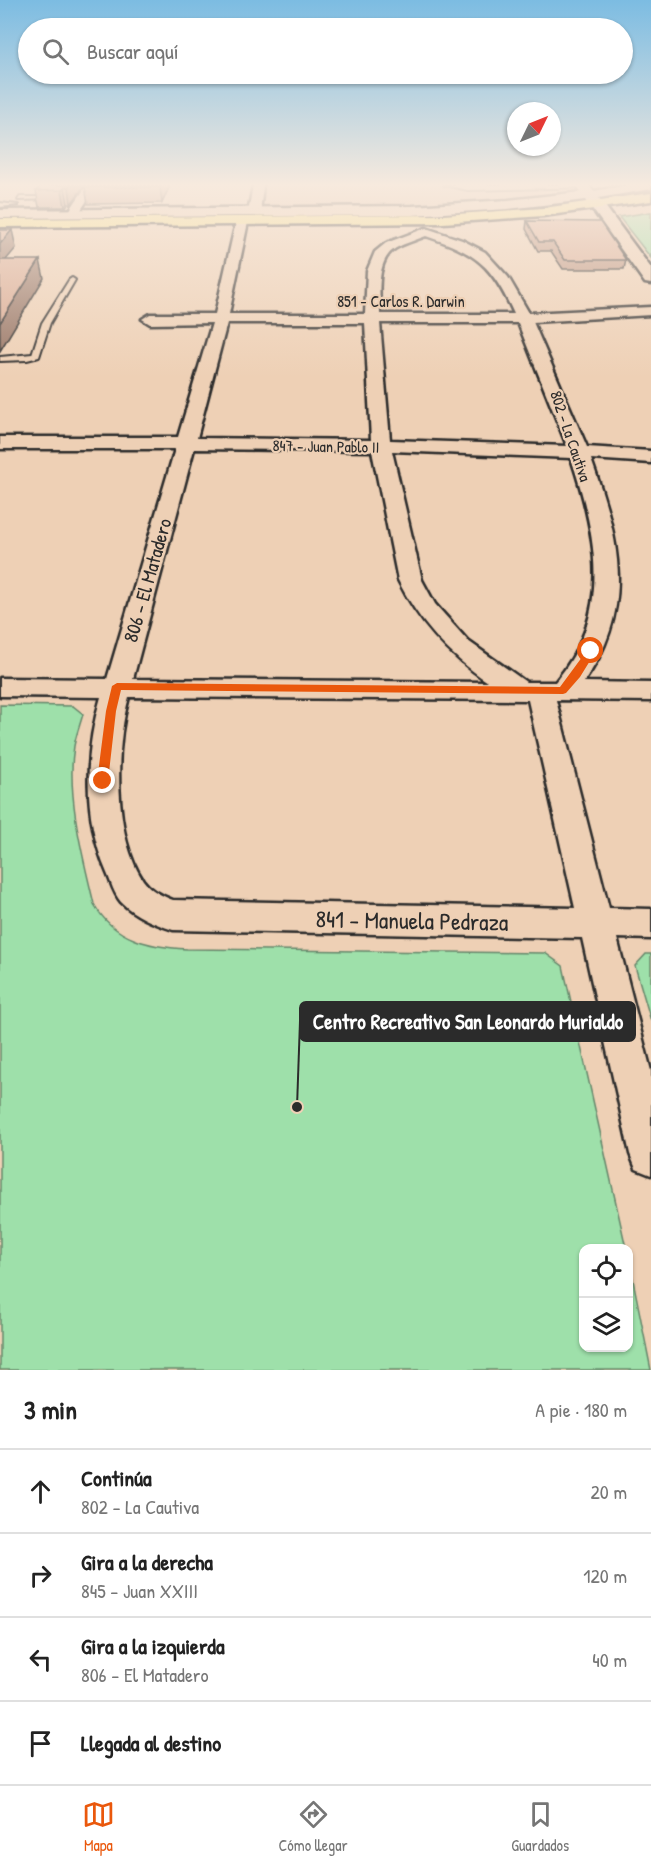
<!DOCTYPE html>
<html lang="es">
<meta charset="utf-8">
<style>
body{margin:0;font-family:"Patrick Hand",sans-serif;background:#f6f6f6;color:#222}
.controls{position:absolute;right:18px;bottom:18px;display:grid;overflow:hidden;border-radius:12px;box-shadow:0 2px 4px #0004}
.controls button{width:54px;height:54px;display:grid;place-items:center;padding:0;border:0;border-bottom:2px solid #e0e0e0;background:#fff;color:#222;font:30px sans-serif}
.compass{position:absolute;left:507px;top:102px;width:54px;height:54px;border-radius:50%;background:#fff;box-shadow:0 2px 4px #0004;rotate:47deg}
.stop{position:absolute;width:18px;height:18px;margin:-14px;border:4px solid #ea580c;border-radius:50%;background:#fff}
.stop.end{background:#ea580c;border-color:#fff;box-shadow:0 2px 6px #0008}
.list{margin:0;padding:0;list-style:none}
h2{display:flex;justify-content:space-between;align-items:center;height:78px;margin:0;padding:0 24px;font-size:26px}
h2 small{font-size:20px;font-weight:400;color:#767676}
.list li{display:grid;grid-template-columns:39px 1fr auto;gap:18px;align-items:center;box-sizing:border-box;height:84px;padding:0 24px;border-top:2px solid #e0e0e0}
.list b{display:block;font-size:22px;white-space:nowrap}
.list p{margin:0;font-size:20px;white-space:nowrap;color:#767676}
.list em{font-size:20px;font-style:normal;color:#767676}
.icon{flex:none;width:33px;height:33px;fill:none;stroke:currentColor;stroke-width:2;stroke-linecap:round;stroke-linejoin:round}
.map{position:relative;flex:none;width:651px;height:1370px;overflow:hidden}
.search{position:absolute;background:#fff;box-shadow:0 2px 4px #0004;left:18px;right:18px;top:18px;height:66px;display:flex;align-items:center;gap:15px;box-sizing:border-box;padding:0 21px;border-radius:33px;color:#767676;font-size:22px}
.sheet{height:414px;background:#fff}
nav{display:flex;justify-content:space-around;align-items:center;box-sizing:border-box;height:84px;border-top:2px solid #e0e0e0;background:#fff;font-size:16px;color:#767676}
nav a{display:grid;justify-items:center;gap:3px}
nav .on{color:#ea580c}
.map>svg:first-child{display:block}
</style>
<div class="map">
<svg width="651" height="1370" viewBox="0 0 651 1370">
<rect width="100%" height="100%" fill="#eed0b5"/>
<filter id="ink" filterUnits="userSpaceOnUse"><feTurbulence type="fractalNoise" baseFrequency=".0167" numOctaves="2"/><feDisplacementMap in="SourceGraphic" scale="12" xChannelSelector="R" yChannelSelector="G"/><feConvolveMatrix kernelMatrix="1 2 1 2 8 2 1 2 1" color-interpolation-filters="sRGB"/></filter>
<g filter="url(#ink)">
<path fill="#e4c1a7" d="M262 185H569L575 193 293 210 259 208Z"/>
<path fill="#9ee0aa" stroke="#64866a" stroke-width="1.5" d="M651 212V258L619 217Z
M0 705 73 706 83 714C80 725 76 735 74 746 66 794 83 858 94 904 114 940 150 947 187 949L545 953 563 966 626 1248H584V1348H628L629 1260 651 1370H0Z
M646 954H651V1021L635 966Z"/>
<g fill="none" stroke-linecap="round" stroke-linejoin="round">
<defs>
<path id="lane" d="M444 185H584L587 187 468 190Z
M20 197H54L57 199 18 200Z
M0 203 18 205 0 207Z
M72 278 75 280 50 323 39 357 27 360 0 361V357L32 354 42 323 69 280Z"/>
<path id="street" d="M87 185H97L77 216H69L67 214Z
M253 185H263L260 213 254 216 248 213Z
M242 218 248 222 229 314H365L367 271 375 252 386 243 426 228 462 240 485 252 508 277 529 313 651 307V315L533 322 587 447 651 451V463L591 459C620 540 636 608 584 682L651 683V701L556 700 609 908 651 909V939L617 938 651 1071V1175L636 1169 630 1154 582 938 173 930C153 923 136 917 121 902 114 894 111 882 107 873 83 818 84 754 101 697L0 696V678L107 679 175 449H0V437H178L212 323 150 324 142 319 150 314H215L236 222ZM426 236C477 253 492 265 514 314H380C380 294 375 260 396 248 405 243 416 240 426 236ZM227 323H365L371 440 197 438ZM380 323H518L567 446 390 440ZM194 449 372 451 398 580C419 623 449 655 488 682L133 679ZM392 451 571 458C597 536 613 614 555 682H526L468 641 435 604 422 580ZM129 697 528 700 575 908 173 900C162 896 150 890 143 880 113 835 115 747 129 697Z"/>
<path id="secondary" d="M576 185H589L593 191 629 185H651V189L599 198 651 268V284L645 283 586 200 508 209 412 215 0 218V210L412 206 508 200 581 192Z"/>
<path id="primary" d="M651 193V201L543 216 443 223 0 227V219L443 215 543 208Z"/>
</defs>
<use href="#lane" stroke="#2b2b2b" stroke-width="4"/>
<use href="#street" stroke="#2b2b2b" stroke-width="5"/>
<use href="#secondary" stroke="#2b2b2b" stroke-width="5"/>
<use href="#primary" stroke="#2b2b2b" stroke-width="5"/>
<use href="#lane" fill="#eed0b5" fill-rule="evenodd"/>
<use href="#street" fill="#eed0b5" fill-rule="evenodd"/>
<use href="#secondary" fill="#eed0b5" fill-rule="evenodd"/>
<use href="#primary" fill="#f8e281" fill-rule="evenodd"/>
</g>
<path fill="#bb917d" stroke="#2b2b2b" stroke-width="1.5" d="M85 185 71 204H68L65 207H39L36 191Z
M86 185H170L162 203 88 204 85 187Z
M527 221 626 260 624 269H563L551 251H538L526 229Z"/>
<path fill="#987666" stroke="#2b2b2b" stroke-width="1.5" d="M70 185H85L71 204 69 187Z
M161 185H170L162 203 160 187Z
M65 187 68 204 65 207 62 190Z
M12 230 16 248 0 267V244Z
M40 260 44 278 0 351V323Z"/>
<path fill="#d9a991" stroke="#2b2b2b" stroke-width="1.5" d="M41 185H70L69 187H65L62 190 36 191Z
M86 185H161L160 187H85Z
M527 221 600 222 626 260H565L553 242H539Z
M0 230H12L0 244Z
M0 260H40L0 323Z"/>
</g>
<linearGradient id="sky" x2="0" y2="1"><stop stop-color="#7cbce2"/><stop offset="0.49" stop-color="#f7eade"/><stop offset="1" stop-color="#f7eade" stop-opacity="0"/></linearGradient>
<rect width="651" height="377" fill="url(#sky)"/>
<path fill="#ea580c" d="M591 648 596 651 580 677 566 693 563 694 121 690 116 711 108 781 103 785 97 781 106 711 112 686 117 683 560 687 588 649Z"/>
<g text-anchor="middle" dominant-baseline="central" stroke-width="4.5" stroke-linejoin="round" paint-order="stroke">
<g font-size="16" fill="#2b2b2b" stroke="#eed0b5">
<text x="401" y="301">851 - Carlos R. Darwin</text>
<text transform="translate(571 436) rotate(71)">802 - La Cautiva</text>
<text transform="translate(326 446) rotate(1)">847 - Juan Pablo II</text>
</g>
<g font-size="20" fill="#2b2b2b" stroke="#eed0b5">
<text transform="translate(147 580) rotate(-74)">806 - El Matadero</text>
</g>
<g font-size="24" fill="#2b2b2b" stroke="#eed0b5">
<text transform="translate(412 920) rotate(1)">841 - Manuela Pedraza</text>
</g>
</g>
<path fill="none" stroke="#2b2b2b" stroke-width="2" d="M297 1107L300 1021"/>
<circle fill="#2b2b2b" stroke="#eed0b5" stroke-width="2" cx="297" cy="1107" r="6"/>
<rect fill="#2b2b2b" stroke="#2b2b2b" stroke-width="2" x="300" y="1002" width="335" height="39" rx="6"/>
<g font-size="21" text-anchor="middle" font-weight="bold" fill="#fff">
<text x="468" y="1029">Centro Recreativo San Leonardo Murialdo</text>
</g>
</svg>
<div class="controls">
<button><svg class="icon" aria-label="locate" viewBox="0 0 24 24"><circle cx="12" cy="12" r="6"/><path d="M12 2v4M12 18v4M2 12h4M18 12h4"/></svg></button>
<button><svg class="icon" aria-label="layers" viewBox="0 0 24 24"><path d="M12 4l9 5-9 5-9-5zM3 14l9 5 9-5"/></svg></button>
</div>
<svg class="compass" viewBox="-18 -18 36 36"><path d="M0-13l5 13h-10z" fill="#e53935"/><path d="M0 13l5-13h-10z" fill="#767676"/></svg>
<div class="stop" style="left:591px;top:651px"></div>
<div class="stop end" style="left:103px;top:781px"></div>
<div class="search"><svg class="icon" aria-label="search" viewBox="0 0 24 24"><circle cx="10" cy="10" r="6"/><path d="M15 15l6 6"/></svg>Buscar aquí</div>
</div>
<section class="sheet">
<h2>3 min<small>A pie · 180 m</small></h2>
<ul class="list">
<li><svg class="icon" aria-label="ahead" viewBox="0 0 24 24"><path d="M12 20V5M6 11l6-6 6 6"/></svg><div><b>Continúa</b><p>802 - La Cautiva</p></div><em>20 m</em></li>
<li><svg class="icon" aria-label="right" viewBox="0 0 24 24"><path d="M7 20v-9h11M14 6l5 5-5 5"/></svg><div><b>Gira a la derecha</b><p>845 - Juan XXIII</p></div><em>120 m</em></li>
<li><svg class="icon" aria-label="left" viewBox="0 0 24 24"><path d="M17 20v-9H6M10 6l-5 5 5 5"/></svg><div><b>Gira a la izquierda</b><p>806 - El Matadero</p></div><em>40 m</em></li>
<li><svg class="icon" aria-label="arrive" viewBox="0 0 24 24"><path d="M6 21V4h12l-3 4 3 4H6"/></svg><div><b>Llegada al destino</b></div></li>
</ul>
</section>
<nav>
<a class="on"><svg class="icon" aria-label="map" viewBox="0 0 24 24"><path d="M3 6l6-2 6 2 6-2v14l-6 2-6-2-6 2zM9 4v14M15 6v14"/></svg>Mapa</a>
<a><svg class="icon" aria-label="directions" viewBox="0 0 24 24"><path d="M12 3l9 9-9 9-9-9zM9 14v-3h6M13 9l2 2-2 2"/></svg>Cómo llegar</a>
<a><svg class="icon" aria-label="saved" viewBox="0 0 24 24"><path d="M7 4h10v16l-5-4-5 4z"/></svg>Guardados</a>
</nav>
